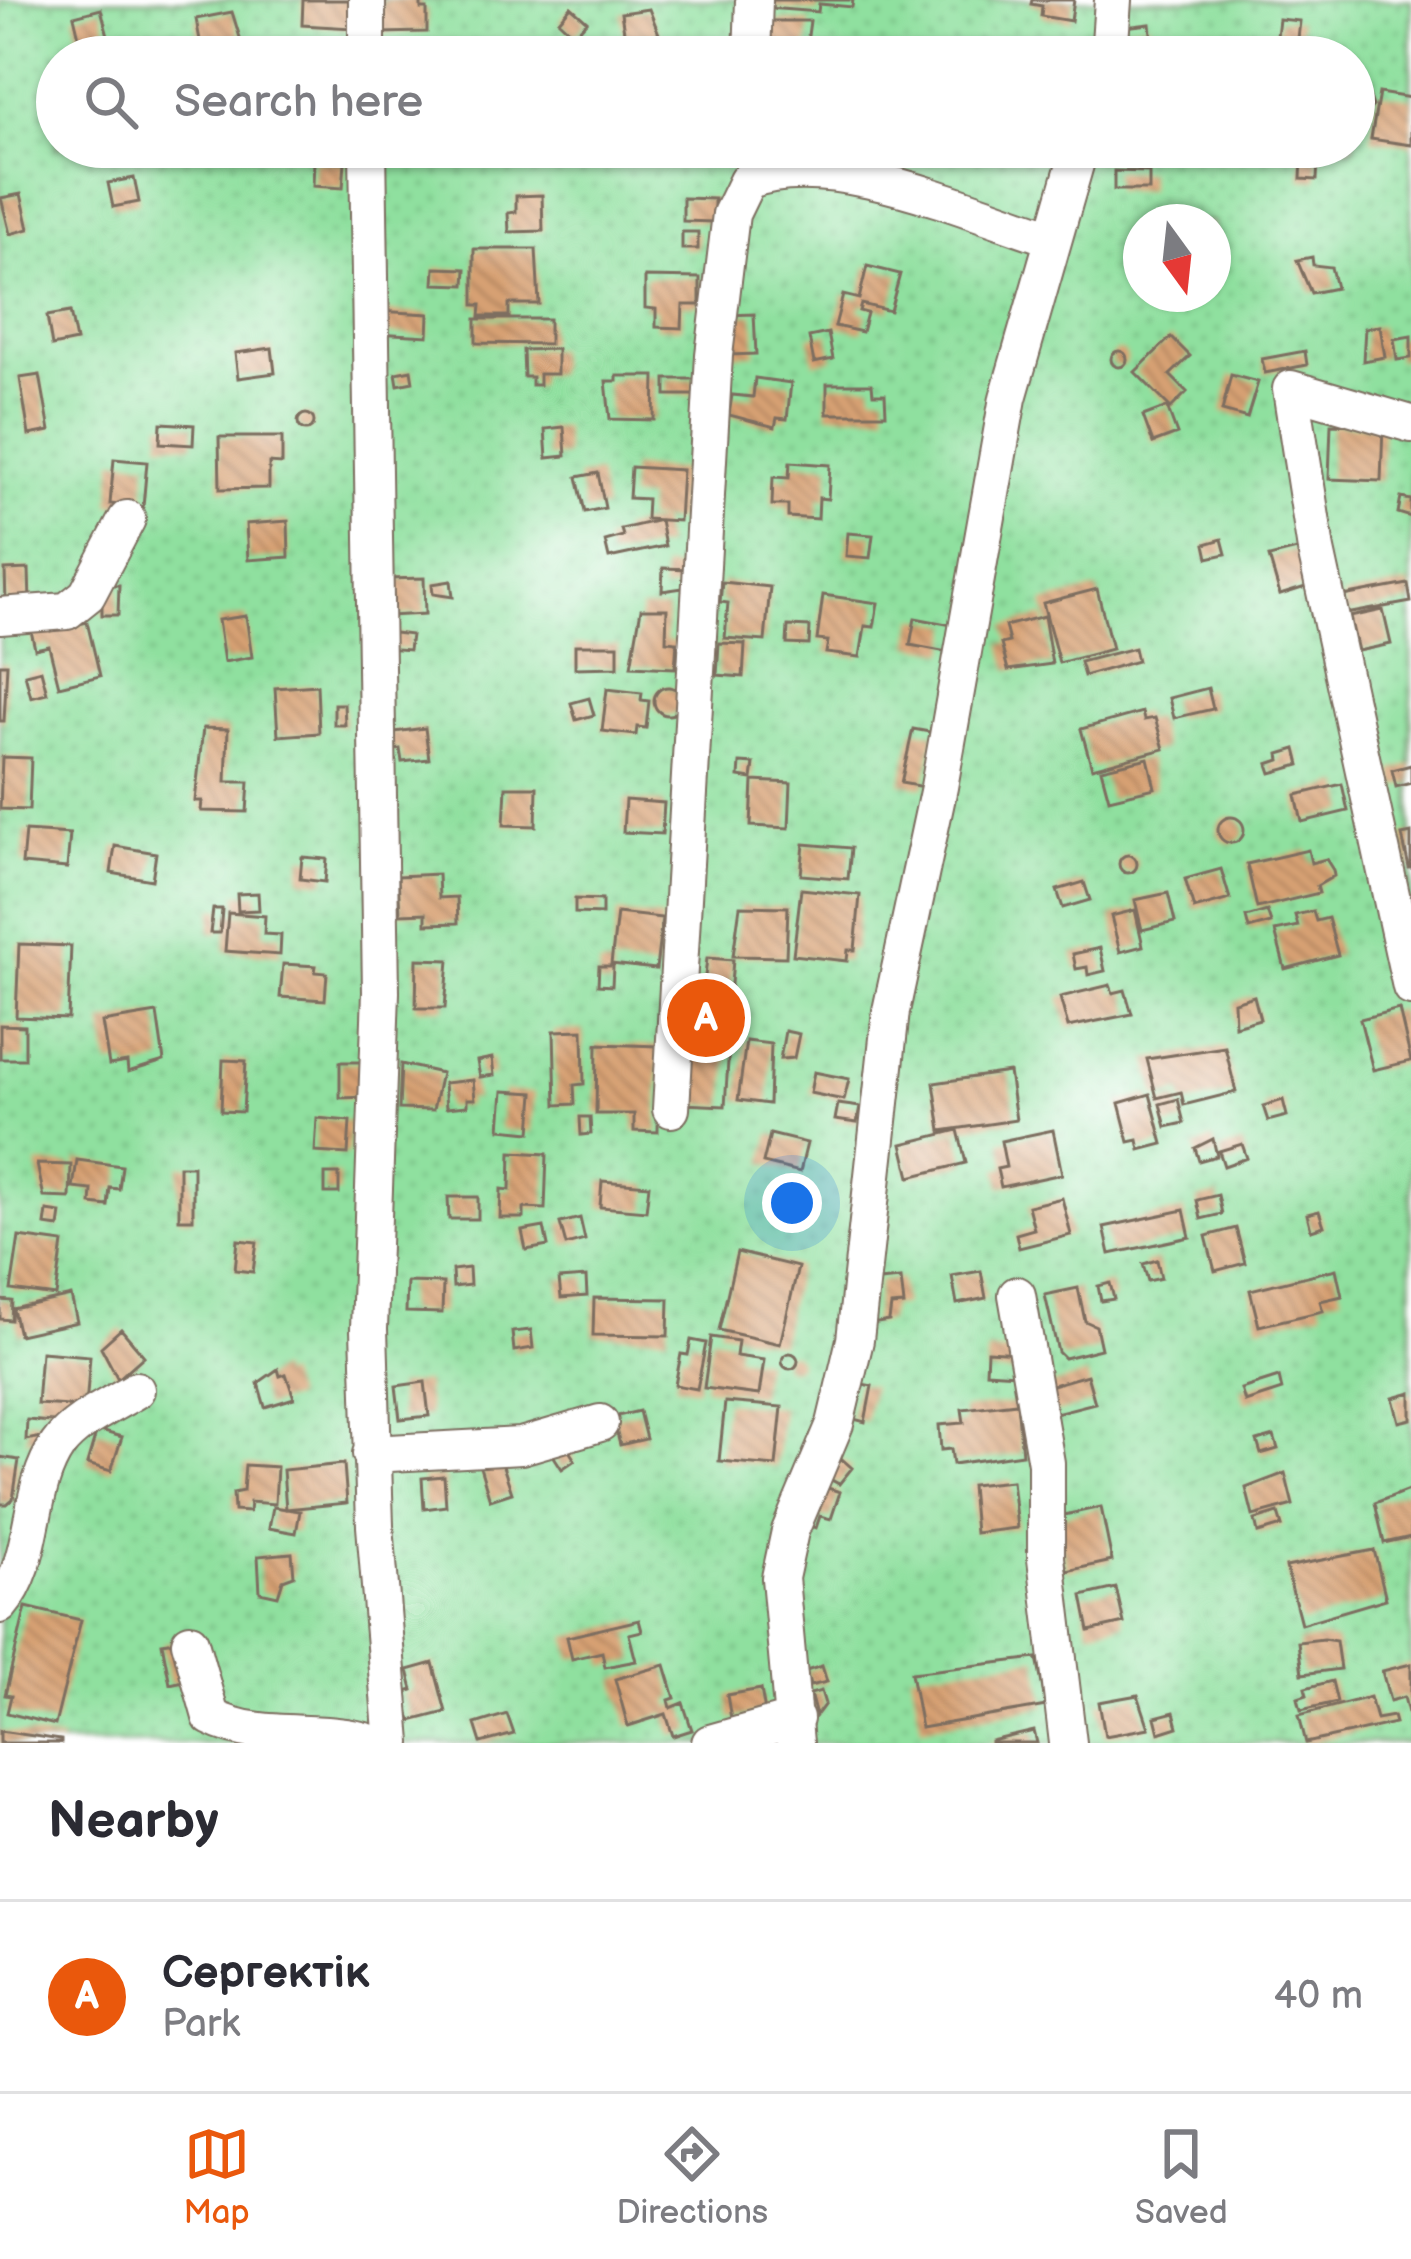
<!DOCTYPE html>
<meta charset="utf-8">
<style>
body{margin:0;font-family:"Balsamiq Sans",sans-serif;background:#f2f2f3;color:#2b2b33}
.compass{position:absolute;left:1123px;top:204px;width:108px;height:108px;border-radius:50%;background:#fff;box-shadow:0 3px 9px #0004;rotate:165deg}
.you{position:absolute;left:792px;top:1203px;width:42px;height:42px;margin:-30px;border:9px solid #fff;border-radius:50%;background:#1a73e8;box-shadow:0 0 0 18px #1a73e833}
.badge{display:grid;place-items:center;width:78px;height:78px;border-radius:50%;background:#ea580c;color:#fff;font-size:39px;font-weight:700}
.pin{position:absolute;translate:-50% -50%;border:6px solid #fff;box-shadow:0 3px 12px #0006}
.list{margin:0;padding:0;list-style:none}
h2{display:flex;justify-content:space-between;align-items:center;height:156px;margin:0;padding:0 48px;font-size:51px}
h2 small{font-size:39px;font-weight:400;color:#7c7c81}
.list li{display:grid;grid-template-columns:78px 1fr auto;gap:36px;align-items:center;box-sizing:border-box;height:192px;padding:0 48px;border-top:3px solid #e1e1e2}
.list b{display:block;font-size:45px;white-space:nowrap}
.list p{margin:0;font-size:39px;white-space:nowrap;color:#7c7c81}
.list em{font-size:39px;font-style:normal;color:#7c7c81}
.icon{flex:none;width:66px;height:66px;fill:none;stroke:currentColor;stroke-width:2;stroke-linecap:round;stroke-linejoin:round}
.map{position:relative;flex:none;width:1411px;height:1743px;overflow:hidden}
.search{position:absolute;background:#fff;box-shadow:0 3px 9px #0004;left:36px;right:36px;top:36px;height:132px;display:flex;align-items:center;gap:30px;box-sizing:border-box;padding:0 42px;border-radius:66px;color:#7c7c81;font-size:45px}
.sheet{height:348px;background:#fff}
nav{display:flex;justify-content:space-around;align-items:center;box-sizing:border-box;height:168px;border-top:3px solid #e1e1e2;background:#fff;font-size:33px;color:#7c7c81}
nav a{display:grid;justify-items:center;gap:6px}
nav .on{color:#ea580c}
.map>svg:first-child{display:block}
</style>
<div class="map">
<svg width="1411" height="1743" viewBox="0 0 1411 1743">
<defs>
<pattern id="garden-dots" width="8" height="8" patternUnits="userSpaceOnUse" patternTransform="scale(3)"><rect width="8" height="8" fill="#8fe09f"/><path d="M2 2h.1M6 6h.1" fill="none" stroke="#7cc088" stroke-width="1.8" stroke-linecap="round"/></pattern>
<pattern id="building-back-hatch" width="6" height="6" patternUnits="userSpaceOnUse" patternTransform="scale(3)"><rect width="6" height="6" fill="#d7a173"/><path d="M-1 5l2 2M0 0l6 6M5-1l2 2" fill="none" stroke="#b0835e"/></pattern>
</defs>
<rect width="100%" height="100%" fill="#fff"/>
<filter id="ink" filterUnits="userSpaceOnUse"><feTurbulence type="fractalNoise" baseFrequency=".00833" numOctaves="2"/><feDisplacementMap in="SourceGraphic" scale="24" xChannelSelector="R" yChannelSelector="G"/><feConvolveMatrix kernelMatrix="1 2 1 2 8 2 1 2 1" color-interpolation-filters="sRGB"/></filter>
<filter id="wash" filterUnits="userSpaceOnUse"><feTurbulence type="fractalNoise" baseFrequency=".004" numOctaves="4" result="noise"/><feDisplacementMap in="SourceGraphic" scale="48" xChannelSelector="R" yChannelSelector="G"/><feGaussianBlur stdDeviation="2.7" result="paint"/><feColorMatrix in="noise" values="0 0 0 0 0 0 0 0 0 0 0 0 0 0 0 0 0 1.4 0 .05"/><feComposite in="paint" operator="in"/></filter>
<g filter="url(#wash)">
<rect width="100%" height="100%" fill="#f8ecdc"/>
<path fill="url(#garden-dots)" stroke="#65855e" stroke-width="3" fill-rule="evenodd" d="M0 0H1411V1743H0ZM57 57H1354V147H57ZM1141 222H1213V294H1141Z"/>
<g id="blocks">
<path fill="url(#building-back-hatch)" d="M303 0H354L352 28 302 25Z
M391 0H421V9H427V32L379 33 380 3Z
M768 0H853L852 7 819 4 818 12 768 8Z
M1032 0H1074L1071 21 1041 16 1042 6 1031 4Z
M571 7 587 21 574 35 559 21Z
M101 9 111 47 83 54 74 16Z
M649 9 659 34 625 38 621 13Z
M232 12 242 44 202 51 196 19Z
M1279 19 1300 21 1296 56 1275 54Z
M760 21H810L805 57H767Z
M1150 24 1152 43 1126 46 1124 27Z
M423 47V57H388V48Z
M1354 68H1360L1373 106 1354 125Z
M1379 93 1411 98V145L1371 139Z
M768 147H801V162H777L768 156Z
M805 147 843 155V165L804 164Z
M1302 157 1318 158 1317 180 1301 179Z
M314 161 345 162 343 188 313 186Z
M1114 171 1149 172V190H1114Z
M134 178 139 202 113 207 108 183Z
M21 194 29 229 10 234 1 198Z
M542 195 543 231 509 232 508 213 516 212V196Z
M683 198 714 199V222L683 221Z
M682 232H698V249H682Z
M474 249H536L539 304H509V316H480L481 305H474Z
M1312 257 1313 265 1331 267 1336 288 1311 293 1297 260Z
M867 266 900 274 890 311 861 304 859 311 867 313 862 332 835 326 843 295 859 299Z
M435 268 466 269 465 285 434 284Z
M645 277 700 278V305H683L682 328 656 327V309L645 308Z
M377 311 429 314 428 336 376 333Z
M70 312 76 341 52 346 47 316Z
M754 314 756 354 729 355 728 315Z
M476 319H549V344L476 343Z
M1380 326 1385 357 1363 361 1365 328Z
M828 333 833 359 814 363 809 337Z
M1411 336V358L1397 360 1394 339Z
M1171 337 1190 356 1170 375 1187 392 1171 408 1135 372Z
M272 348 275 373 238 378 235 353Z
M557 349V374H539V385H532V377H524L523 350Z
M1305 351 1307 365 1265 373 1262 359Z
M1111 359a8 8 0 1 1 16 0a8 8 0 1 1-16 0Z
M411 370 413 382 398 385 396 373Z
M40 375 50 431 29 435 20 378Z
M1231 375 1258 382 1247 418 1222 411Z
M617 376H655L654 420 610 419 606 381H617Z
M755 378 791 383 787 419 777 418 775 427 729 415 732 395 753 397Z
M666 379H695V395H666Z
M827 384H872L873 394H885L886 414H827Z
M1167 407 1177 434 1153 443 1143 416Z
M298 422a8 8 0 1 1 16 0a8 8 0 1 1-16 0Z
M161 423 194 425 193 445 160 443Z
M1331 424 1383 426 1381 481 1329 479Z
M564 427 566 456 547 458 545 429Z
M219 437H282V464L269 463V488L220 489Z
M114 459 147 462 143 507 110 504Z
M790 462 830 465 828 499 819 498 818 519 788 517V505H772L773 477 789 478Z
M631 467 682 470 679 521 646 519 647 499 629 498Z
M598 473 605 508 585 512 577 477Z
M1401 498 1411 500V517L1398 513Z
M660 520 665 546 609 558 605 541 623 536 621 529Z
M288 521 289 557 248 560 246 524Z
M848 533 873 535 870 558 846 556Z
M1222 539 1226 554 1208 558 1205 544Z
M1301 549 1312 585 1280 595 1269 557Z
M663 568 690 569V587L662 591Z
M29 569 30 603 6 604 5 570Z
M424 578 425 614 388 616 386 579Z
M451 581 453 597 433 594 432 584Z
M722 582 770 587 765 641 725 638 728 603 720 602Z
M1408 584 1411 602 1346 614 1343 596Z
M102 585H119L118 615H102Z
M1097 589 1112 649 1059 663 1043 603Z
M823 595 878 603 874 627 865 626 860 657 826 653 828 641 817 640Z
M641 609H667L666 641 677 642 675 668 631 666Z
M1383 610 1391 644 1358 651 1350 617Z
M246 616 252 657 224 662 218 620Z
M1044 616 1052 664 1008 670 1001 644 1009 642 1005 626Z
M915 618 952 625 947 652 910 645Z
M49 621 51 631 87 622 100 676 59 686 49 646 35 649 30 626Z
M788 626 810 627 809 645 787 644Z
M386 632 411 635 409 650 384 648Z
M719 643 745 644 743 677 717 675Z
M575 645H618V667L575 668Z
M1134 648 1137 661 1084 676 1080 662Z
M0 664H7L4 721H0Z
M41 670 47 693 31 697 25 674Z
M317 685 319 733 278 736 275 688Z
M654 701a14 14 0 1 1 28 0a14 14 0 1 1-28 0Z
M1208 688 1213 709 1174 718 1169 698Z
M607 689 642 693 641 700 649 701 646 728 637 727 636 735 602 731Z
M589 698 594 715 576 720 571 703Z
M334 704H344L345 725H334Z
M1142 712 1144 720 1155 718 1164 749 1092 768 1081 729Z
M203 728 228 729 226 782H249L247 812 201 811 202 801H195Z
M425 728 429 759 402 762 400 749 389 751 387 733Z
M913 729 935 733 924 787 901 783Z
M1296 749 1300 765 1271 773 1268 764 1280 760 1279 754Z
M2 757 31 758 29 810 0 809Z
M1148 758 1155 788 1109 799 1101 769Z
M740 763 754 764 752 779 739 777Z
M1411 765V783L1396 787 1392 770Z
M753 781 791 783 789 828 751 826Z
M1342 784 1348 811 1302 822 1296 795Z
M506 787H537L536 826 504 825Z
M625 800 664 803 662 834 623 832Z
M1218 830a13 13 0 1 1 26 0a13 13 0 1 1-26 0Z
M25 831 70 834 67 868 22 864Z
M1411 833V868H1409L1402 835Z
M804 844 851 848 848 879 801 875Z
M115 846 156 853 152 880 111 873Z
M1308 850 1311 863 1326 859 1333 870 1334 876 1317 886 1319 893 1257 908 1247 864Z
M1119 864a9 9 0 1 1 18 0a9 9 0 1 1-18 0Z
M302 857 327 859 325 882 300 879Z
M1221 869 1230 899 1194 909 1185 879Z
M438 874 439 898 457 897 458 923 426 924V913L400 914 398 876Z
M1084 882 1090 900 1063 908 1057 890Z
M801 889 860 895 855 950H848L847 961 793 955Z
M258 893 259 910 238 911 237 894Z
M1168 893 1175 922 1142 930 1135 900Z
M575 899 602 900V914L575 913Z
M740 906 788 907 786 957 733 956Z
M213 909H222L220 933H210Z
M1135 910 1143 946 1120 952 1111 916Z
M1267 911 1271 923 1249 929 1246 917Z
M1313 911 1316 921 1328 918 1338 955 1285 969 1275 931 1298 926 1295 915Z
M228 913 265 916 264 934 281 935 280 955 225 951Z
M617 913 662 918 656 969 611 964Z
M19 944 71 946 68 1019 16 1017Z
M1100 948 1105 971 1088 975 1087 967 1076 969 1073 954Z
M707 958 733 960 729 1007 711 1005 712 996 703 995Z
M417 959 449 960 445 1008H416Z
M283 964 316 966 315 972 327 973 325 1000 280 997Z
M599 966H613L612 986 598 985Z
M1110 985 1113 993 1125 990 1132 1014 1068 1027 1060 997Z
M1254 996 1260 1019 1235 1026 1234 1002Z
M1399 1009 1411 1061 1373 1070 1360 1019Z
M157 1013 164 1061 128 1072 127 1062 109 1065 102 1022Z
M0 1025 25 1026V1059H0Z
M583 1030 584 1084 574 1085 575 1104 556 1105 554 1031Z
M785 1031 799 1034 794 1058 780 1059Z
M746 1041 771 1044 769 1104 738 1100Z
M597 1044 659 1046 658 1132 634 1131V1114H596Z
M687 1044 729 1047 725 1106 683 1104Z
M1225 1047 1236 1092 1184 1105 1181 1092 1157 1098 1147 1059Z
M492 1058 494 1075 480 1077 477 1061Z
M223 1060 246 1061 243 1112 221 1111Z
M340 1062H368V1097L340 1098Z
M401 1064 441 1073 433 1110 399 1109Z
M814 1072 849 1079 844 1100 810 1093Z
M1009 1072 1016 1120 941 1131 934 1083Z
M473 1080 475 1099H467V1106L446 1108 444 1083Z
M503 1091 534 1093 531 1132 500 1129Z
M1150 1094 1163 1144 1140 1150 1138 1140 1129 1142 1119 1103Z
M1178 1099 1184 1123 1166 1127 1160 1104Z
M1283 1100 1287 1116 1268 1121 1263 1106Z
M838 1104 860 1107 857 1123 835 1120Z
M580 1117H590L591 1134 581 1135Z
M317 1118 350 1121 348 1154 315 1152Z
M958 1130 966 1163 910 1177 902 1144Z
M1053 1130 1062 1174 1001 1187 997 1169 1006 1167 1001 1141Z
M770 1134 807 1143 800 1172 763 1163Z
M1213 1139 1217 1156 1199 1161 1195 1148Z
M1242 1144 1247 1158 1224 1166 1219 1151Z
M511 1152 547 1154 545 1209 524 1208V1218H500L501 1189 510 1190Z
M77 1160 122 1166 119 1189 110 1188 108 1206 91 1204 92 1190 73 1188Z
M37 1164 71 1165 70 1198 44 1197Z
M179 1166H193V1219H179Z
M325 1174H339V1193H325Z
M602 1181 649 1185 646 1211 600 1207Z
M1218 1195 1222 1214 1201 1219 1197 1200Z
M448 1197H478V1219H449Z
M1062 1198 1071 1235 1019 1248 1016 1234 1034 1229 1028 1206Z
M1184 1210 1190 1237 1110 1254 1104 1227Z
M47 1211 61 1213 59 1227 45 1225Z
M1319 1211 1324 1226 1311 1230 1307 1214Z
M580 1218 585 1240 566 1245 560 1223Z
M544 1227 548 1246 526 1250 522 1231Z
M1236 1228 1245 1263 1215 1271 1206 1236Z
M19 1237 63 1243 56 1296 11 1290Z
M238 1240 257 1242 253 1272 235 1270Z
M737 1252 798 1267 780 1344 719 1330Z
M1157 1260 1161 1278 1148 1281 1143 1264Z
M469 1268 470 1285 453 1287 452 1270Z
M1336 1269 1342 1296 1320 1301 1323 1311 1259 1326 1250 1290Z
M981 1271 986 1298 957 1304 952 1276Z
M586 1277 587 1296 561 1298 559 1279Z
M901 1279 904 1305 891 1306 889 1321 872 1324 879 1281Z
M407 1282 443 1283 442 1313 406 1312Z
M1110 1283 1114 1299 1101 1301 1098 1286Z
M1078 1288 1085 1321 1096 1326 1101 1349 1064 1358 1058 1352 1045 1295Z
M71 1296 77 1322 19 1335 13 1309Z
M594 1298 669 1299 668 1336 593 1335Z
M0 1300 12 1301 11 1320 0 1319Z
M121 1329 144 1356 118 1379 101 1347Z
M531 1330 533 1348 514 1351 512 1332Z
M711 1337 738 1341 736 1356 764 1360 759 1395 704 1388Z
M691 1340 706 1343 697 1389 675 1385 681 1354 688 1355Z
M987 1351 1018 1353 1016 1374 986 1372Z
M41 1352 90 1356 86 1407 37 1404Z
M782 1361a8 8 0 1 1 16 0a8 8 0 1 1-16 0Z
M278 1369 280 1376 286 1374 294 1398 265 1407 258 1383Z
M1087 1375 1095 1403 1052 1414 1045 1387Z
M1279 1377 1282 1390 1245 1402 1241 1389Z
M425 1382 429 1416 400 1419 396 1386Z
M857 1383 872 1386 865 1422 850 1418Z
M1411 1393V1419L1399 1422 1393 1398Z
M725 1402 782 1407 776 1466 719 1461Z
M1017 1403 1022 1454 953 1464 951 1449 941 1450 939 1425 964 1423 962 1409Z
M639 1411 646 1439 620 1445 613 1417Z
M27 1420 52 1422V1435L26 1440Z
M97 1430 122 1437 111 1471 87 1464Z
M1274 1436 1278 1449 1261 1454 1257 1441Z
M564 1443 575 1460 562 1469 551 1452Z
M0 1457 19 1460 13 1499 7 1504H0Z
M842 1459 852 1468 839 1484 826 1477Z
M501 1460 512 1493 490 1500 480 1467Z
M344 1464 347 1503 286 1509 283 1470Z
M245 1465 277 1467 275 1504 250 1502 249 1512 234 1511 233 1493 243 1491Z
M1285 1473 1293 1505 1253 1516 1246 1488Z
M444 1476 446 1506 424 1509 422 1478Z
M1012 1481 1017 1528 975 1533 971 1485Z
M819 1485 840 1492 831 1519 820 1516 816 1528 805 1524Z
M1411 1489V1537L1384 1543 1375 1503Z
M273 1507 300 1511 296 1533 269 1528Z
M1101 1507 1112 1561 1067 1571 1055 1517Z
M1278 1513 1282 1526 1258 1533 1255 1520Z
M1374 1550 1386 1599 1301 1624 1286 1567Z
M292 1553 294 1576 283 1580 278 1596 260 1592 258 1556Z
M1116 1588 1124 1623 1089 1631 1082 1596Z
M26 1607 81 1620 55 1725 7 1713 11 1696 5 1695Z
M639 1620 642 1631 629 1634 636 1661 605 1667 602 1652 572 1659 567 1637Z
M1323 1639 1336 1641 1340 1669 1302 1674 1298 1642Z
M180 1640 188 1680 170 1684 162 1643Z
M1037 1658 1046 1706 921 1728 911 1673Z
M433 1663 446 1712 411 1721 403 1693 413 1690 408 1670Z
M1411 1664V1717H1409L1404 1697 1390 1701 1382 1671Z
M665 1665 675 1698 669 1700 671 1708 683 1703 692 1730 673 1736 666 1714 628 1726 615 1679Z
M822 1666 827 1682 810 1686 806 1671Z
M1332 1681 1337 1702 1301 1710 1298 1698 1307 1695 1305 1688Z
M761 1689 765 1712 731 1719 727 1695Z
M821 1691 825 1704 816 1716 810 1694Z
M1138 1695 1149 1728 1105 1736 1099 1702Z
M1370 1697 1376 1719 1393 1716 1395 1723 1306 1743 1299 1715Z
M1174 1712 1178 1727 1159 1733 1155 1717Z
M507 1714 514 1734 481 1743 475 1724Z
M0 1731 61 1740V1743H0Z
M1034 1731 1037 1743H991V1741Z"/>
</g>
</g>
<g filter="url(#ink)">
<use href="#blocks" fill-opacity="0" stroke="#7d6e60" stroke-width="3"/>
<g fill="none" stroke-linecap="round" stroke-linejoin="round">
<defs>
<path id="street" d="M367 0V57
M752 57 754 0
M1109 57 1113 0
M368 147 381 992 369 1329 375 1526 393 1743
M1411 424 1291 389 1316 550 1411 987
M0 616 67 611 87 595 127 519
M671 1109 714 355 731 214 747 181C831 148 970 212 1053 238
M1017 1295 1046 1463V1558L1068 1743
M371 1454 521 1446 600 1423
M0 1605C38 1561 25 1492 58 1445 75 1421 112 1405 136 1390
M190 1642 211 1717C262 1743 319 1726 372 1743
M710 1743 795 1719
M795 1743 780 1578 790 1531 835 1424 855 1340 891 1011 939 787 1008 398 1080 147"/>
</defs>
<use href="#street" stroke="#7d6e60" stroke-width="40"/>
<use href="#street" stroke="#fff" stroke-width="36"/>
</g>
</g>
</svg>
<svg class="compass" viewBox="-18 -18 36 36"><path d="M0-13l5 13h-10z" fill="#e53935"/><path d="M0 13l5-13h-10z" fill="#7c7c81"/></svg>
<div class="you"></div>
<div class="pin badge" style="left:706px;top:1018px">A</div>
<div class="search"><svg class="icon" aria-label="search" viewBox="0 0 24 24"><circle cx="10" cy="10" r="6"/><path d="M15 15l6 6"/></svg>Search here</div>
</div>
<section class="sheet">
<h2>Nearby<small></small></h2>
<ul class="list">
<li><span class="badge">A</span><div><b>Сергектік</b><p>Park</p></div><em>40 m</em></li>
</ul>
</section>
<nav>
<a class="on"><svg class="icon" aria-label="map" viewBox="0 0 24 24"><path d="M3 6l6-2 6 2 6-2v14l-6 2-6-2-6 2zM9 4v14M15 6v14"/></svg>Map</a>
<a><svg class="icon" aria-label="directions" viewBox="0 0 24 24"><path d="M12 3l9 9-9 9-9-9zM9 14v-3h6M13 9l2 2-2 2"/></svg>Directions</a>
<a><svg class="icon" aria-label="saved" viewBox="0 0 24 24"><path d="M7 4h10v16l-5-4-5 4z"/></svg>Saved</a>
</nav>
